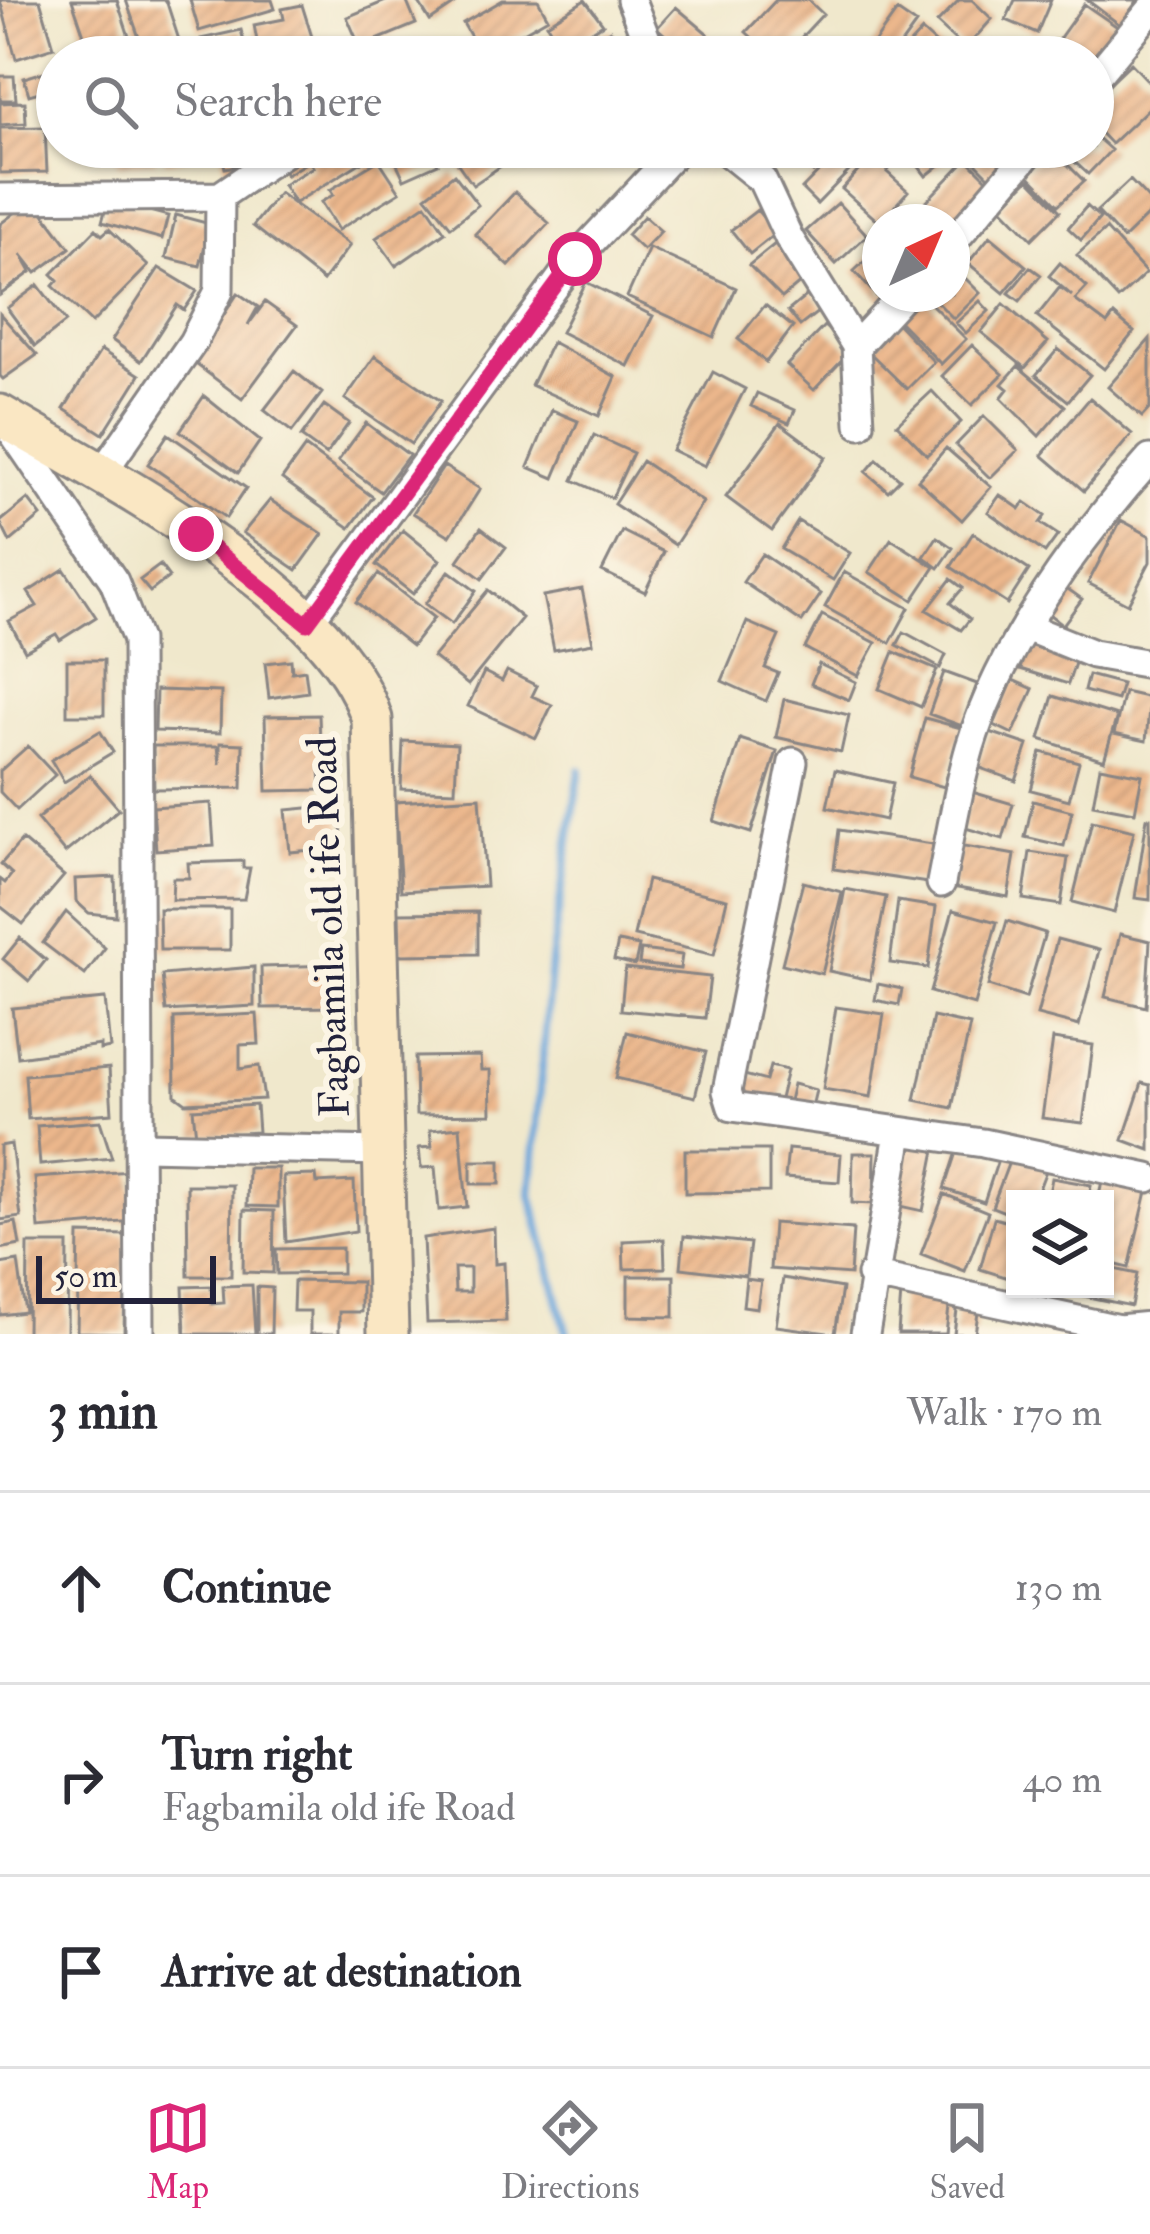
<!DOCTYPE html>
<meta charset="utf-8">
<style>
body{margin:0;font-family:"IM FELL Double Pica",serif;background:#f7f7f7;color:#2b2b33}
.controls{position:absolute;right:36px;bottom:36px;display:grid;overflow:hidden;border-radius:0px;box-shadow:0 3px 9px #0004}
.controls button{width:108px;height:108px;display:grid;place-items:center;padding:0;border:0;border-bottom:3px solid #e1e1e2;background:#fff;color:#2b2b33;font:60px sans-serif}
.compass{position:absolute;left:862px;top:204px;width:108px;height:108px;border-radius:50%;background:#fff;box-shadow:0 3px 9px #0004;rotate:44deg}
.scale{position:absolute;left:36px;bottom:30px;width:180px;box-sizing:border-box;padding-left:12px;border:6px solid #22223b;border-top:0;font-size:33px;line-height:42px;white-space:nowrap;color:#22223b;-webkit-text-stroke:9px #fcf5e5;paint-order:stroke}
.stop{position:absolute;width:36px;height:36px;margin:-27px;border:9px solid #db2777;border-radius:50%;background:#fff}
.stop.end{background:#db2777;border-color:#fff;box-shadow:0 3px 12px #0008}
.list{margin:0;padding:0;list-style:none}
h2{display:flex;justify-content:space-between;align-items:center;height:156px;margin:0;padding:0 48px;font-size:51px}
h2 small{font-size:39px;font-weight:400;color:#7c7c81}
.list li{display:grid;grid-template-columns:78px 1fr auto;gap:36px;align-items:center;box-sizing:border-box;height:192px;padding:0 48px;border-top:3px solid #e1e1e2}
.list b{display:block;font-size:45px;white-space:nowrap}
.list p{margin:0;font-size:39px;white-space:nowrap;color:#7c7c81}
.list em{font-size:39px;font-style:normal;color:#7c7c81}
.icon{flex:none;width:66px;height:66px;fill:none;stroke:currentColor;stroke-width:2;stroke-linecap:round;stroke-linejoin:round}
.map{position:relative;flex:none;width:1150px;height:1334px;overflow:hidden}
.search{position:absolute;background:#fff;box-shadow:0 3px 9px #0004;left:36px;right:36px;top:36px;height:132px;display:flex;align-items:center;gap:30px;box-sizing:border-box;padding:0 42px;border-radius:66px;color:#7c7c81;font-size:45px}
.sheet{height:732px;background:#fff}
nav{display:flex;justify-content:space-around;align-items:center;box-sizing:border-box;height:168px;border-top:3px solid #e1e1e2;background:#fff;font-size:33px;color:#7c7c81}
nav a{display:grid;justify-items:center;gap:6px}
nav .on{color:#db2777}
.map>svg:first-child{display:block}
</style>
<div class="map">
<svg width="1150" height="1334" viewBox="0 0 1150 1334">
<defs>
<pattern id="building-hatch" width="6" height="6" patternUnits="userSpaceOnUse" patternTransform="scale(3)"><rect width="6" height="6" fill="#ecb78c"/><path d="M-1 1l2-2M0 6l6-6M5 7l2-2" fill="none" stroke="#ca9d7a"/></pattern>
</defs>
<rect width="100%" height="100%" fill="#fcf5e5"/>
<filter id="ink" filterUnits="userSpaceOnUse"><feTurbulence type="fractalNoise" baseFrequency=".00833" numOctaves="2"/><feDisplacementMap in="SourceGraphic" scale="24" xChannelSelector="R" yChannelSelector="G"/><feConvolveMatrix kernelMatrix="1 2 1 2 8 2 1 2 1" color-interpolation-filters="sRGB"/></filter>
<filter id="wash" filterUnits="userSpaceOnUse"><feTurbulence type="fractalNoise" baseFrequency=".004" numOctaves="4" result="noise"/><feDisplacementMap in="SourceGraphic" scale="48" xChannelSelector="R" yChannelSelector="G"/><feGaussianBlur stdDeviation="2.7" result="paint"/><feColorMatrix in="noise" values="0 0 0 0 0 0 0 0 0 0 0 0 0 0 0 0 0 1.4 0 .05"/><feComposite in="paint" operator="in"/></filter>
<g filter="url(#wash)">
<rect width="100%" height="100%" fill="#f0e8cc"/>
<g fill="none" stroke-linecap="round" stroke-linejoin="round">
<path stroke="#6aa6db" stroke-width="8" d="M567 1334 531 1194 551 960 580 770"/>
</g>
<g id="blocks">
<path fill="url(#building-hatch)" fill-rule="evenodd" d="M0 0H40L54 47 16 59Z
M72 0H117L135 55 114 57 110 43 89 50Z
M126 0H166L180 43 145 55Z
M190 0H272L275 9 199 31Z
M388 0H406L416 24 360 47 347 17Z
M417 0H453L455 4 430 21Z
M503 0H538L548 18 482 56 463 23Z
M585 0 603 24 562 50 547 24Z
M776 0H808L823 14 783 57H773L746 32Z
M959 0H972L992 19 965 49 937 23Z
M1015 0H1051L1037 33 1006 20Z
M1087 0H1138L1120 25Z
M1084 4 1119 28 1093 64V57L1049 53Z
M302 5 316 50 260 57 254 25 284 19 282 9Z
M676 7 708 34 689 56 657 28Z
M897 11 916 24 892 57H881L870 49Z
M241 30 248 57H205L201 39Z
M610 30 627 57H566Z
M922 31 944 51 939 57H898Z
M1131 63 1150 83V107L1111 144 1093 125V99Z
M57 68V87L29 95 24 78Z
M0 76H14L16 100H0Z
M25 102 26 123 0 125V103Z
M45 127 47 172 0 173V128Z
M1093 134 1111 150 1088 174 1058 147H1093Z
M115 147H154L156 160 118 165Z
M162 147H206L207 154 166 162Z
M220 147H260L262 161 225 168Z
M304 147H368L373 155 295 203 283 185 313 167 309 161 286 175 278 163Z
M389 147H430L438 164 404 179Z
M446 147H496L507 162 473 185Z
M788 147H837L813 172Z
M880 147 895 161 887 172 908 191 880 223 842 189Z
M904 147H952L956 152 926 176Z
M960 147H1027L994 181Z
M1050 147 1084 181 1058 205 1025 171Z
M836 154 851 169 817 204 802 189Z
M967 159 992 184 952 226V222H920L913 215Z
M379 160 400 192 338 230 321 202 333 195 330 190Z
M454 174 478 205 451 227 426 196Z
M1029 179 1060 211 1032 239 1001 207Z
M1130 180 1150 201V213L1123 239 1097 211Z
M515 192 549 223 509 266 475 234Z
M279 193 350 245 323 281 253 226Z
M33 199 70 248 36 273 21 254 31 272 0 295V224Z
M108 200 168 216 162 239 102 222Z
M838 203 867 235 836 264 806 231Z
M426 204 445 232 396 266 376 238Z
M1087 206 1100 218 1081 240 1068 228Z
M757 210 776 233 750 254 731 230Z
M176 215 210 224 200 266 166 258Z
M644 216 661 231 643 250 627 235Z
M96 229 102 235 109 229 148 266 92 323 53 286 58 280 52 274Z
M1106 229 1146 273 1118 299 1077 255Z
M990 236 1026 266 1004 293 968 263Z
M780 240 808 276 782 298 749 265Z
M880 247V294H890L881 301 854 271Z
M649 248 736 288 714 337 627 297Z
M1060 263 1087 287 1075 300 1107 324 1114 315 1134 332 1104 369 1037 316 1060 287 1072 296 1049 276Z
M952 265 980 293 954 319 929 294H952Z
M1030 267 1041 275 1020 301 1009 293Z
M159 268 197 291 184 310 177 305 141 361 112 340Z
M586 282 653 316 628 366 561 332Z
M38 285 66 322 35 346 7 308Z
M811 292 823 308 800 326 788 311Z
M238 293 258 307 248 325 265 302 297 325 242 399 193 362Z
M921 294 966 339 941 364 896 318Z
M980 301 989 311 966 333 956 323Z
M1004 304 1048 342 1025 368 981 332Z
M765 305 793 327 766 362 738 339Z
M0 314 37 355 3 379 0 376Z
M890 316 934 362 907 389 870 353 887 335 879 327Z
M824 326 851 351 814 390 787 365Z
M1150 339V408L1142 417 1108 387Z
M552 342 616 377 599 416 531 385Z
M972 345 1003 374 972 405 942 376Z
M1058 349 1090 375 1068 401 1036 375Z
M101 350 140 375 103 434 64 409Z
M375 356 441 401 411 444 345 399Z
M1018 366 1065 406 1039 436 1001 398 1008 389 1002 384Z
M294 371 322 393 292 432 264 410Z
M713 372 745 389 705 466 672 450Z
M932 391 961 422 927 455 897 424Z
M757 393 795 410 789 423 751 406Z
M204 396 260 441 238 473 180 431Z
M1090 398 1132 434 1084 491 1042 455Z
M324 405 349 423 326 455 301 437Z
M552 410 578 421 554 478 528 467Z
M984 416 1018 450 990 478 956 445Z
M366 423 409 455 381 492 338 461Z
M780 423 826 457 772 531 726 497Z
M168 434 246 488 226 518 148 464Z
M594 435 633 453 612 498 573 480Z
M305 447 373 497 350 528 282 479Z
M946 448 991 487 962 520 918 480Z
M877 459 900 479 888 491 866 472Z
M642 461 703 502 675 545 614 504Z
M444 466 480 489 450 536 413 513Z
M1000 495 1020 509 1025 502 1045 516 1040 523 1058 535 1045 553 988 512Z
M28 499 41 516 10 542 0 522Z
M270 500 323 534 297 570 243 533Z
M1121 520 1150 536V562L1128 604 1088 583Z
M798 521 850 553 833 580 781 549Z
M481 528 506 547 482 579 458 561Z
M403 530 440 560 413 594 376 565Z
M622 531 664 552 645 592 602 571Z
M973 533 1029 570 1007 604 951 567Z
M937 537 953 548 939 568 924 557Z
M891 539 935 567 913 600 869 572Z
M762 554 821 594 802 622 743 582Z
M160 565 169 577 150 592 140 580Z
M64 569 96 617 60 640 56 634 25 651 9 621 37 606 28 592Z
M449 571 476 591 452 624 425 604Z
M844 572 909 608 890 643 825 607Z
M378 574 434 618 412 646 356 602Z
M951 579 963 588 950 603 970 619 961 630 927 610Z
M1065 587 1082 599 1063 625 1046 612Z
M582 589 593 643 554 650 543 596Z
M488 590 522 618 468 685 433 657Z
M822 615 876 643 858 676 805 648Z
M747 622 779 636 765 668 778 673 766 701 722 681Z
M904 632 946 655 940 668 897 645Z
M1028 645 1076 660 1068 684 1020 669Z
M894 652 937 670 921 707 879 689Z
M67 660H104V715H67Z
M291 660 292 672 305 670 308 692 269 698 265 663Z
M819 664 856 682 849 700 811 684Z
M507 671 537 686 532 696 552 705 536 738 468 706 484 672 502 681Z
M944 672 977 684 962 726 929 714Z
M1088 675 1122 684 1117 700 1084 691Z
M1013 680 1033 689 1013 734 994 725Z
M156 690 221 692 220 733 155 731Z
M1124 692 1150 698 1146 741 1114 734Z
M1053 696 1117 716 1104 760 1040 739Z
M784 699 849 715 841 752 776 737Z
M319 715 320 742H329L330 767H320L321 790 267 791 265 716Z
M925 718 961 728 944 787 909 777Z
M100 731 113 752 64 782 51 760Z
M990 732 1028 745 1016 781 978 767Z
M740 739 777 751 751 833 714 821Z
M403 741 457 744 455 791 401 789Z
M220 743 243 744 242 788 154 789 153 746H218L220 764Z
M28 746 55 775 17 810 0 792V771Z
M1041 752 1079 762 1069 800 1031 790Z
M1100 767 1142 775 1135 812 1093 804Z
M835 770 893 783 885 820 827 807Z
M90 775 119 809 65 853 37 819Z
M972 792 1013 804 1003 839 962 827Z
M480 797 486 886 401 891 395 802Z
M1033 801 1072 811 1064 846 1025 837Z
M211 803 214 846 156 850 153 807Z
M339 805 343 847 290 852 286 810Z
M1147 818H1150V900L1135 898Z
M1092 821 1134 831 1114 913 1072 902Z
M839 830 933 844 928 883 834 869Z
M22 840 64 876 23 924 0 906V879L5 883 12 874 1 864Z
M959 845 1015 855 1008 897 952 887Z
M1030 852 1068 858 1061 905 1023 899Z
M243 861V868H250L244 899 172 900 173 878H189L188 863Z
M115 877 116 916 89 913 76 901 75 879Z
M647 880 727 899 714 955 634 936Z
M803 882 842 892 822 974 782 964Z
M845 889 886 897 870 980 829 971Z
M898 901 936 907 928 968 890 963Z
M159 909H230V950H160Z
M953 910 997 922 974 1005 930 992Z
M66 912 105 948 85 975 43 943Z
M478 912V954L400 955 399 913Z
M1007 921 1045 933 1026 998 988 986Z
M1120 934 1150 941 1146 1007 1105 997Z
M20 938 46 960 29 981 3 959Z
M1057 939 1099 950 1079 1026 1037 1015Z
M618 942 639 946 635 965 614 960Z
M641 950 682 955 680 969 639 964Z
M339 965 340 1007 262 1008 261 967Z
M254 967V1006L166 1011 162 975Z
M625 968 710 977 705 1018 621 1010Z
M878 984 902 989 899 1005 875 1000Z
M105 999 110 1048 100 1050V1045L18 1057 12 1008Z
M836 1007 884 1014 871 1097 823 1089Z
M257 1014 259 1044 240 1045V1069L259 1066 264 1099 186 1103 175 1095 174 1018Z
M933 1017 970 1025 952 1108 915 1100Z
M627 1032 706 1052 695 1097 616 1078Z
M1053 1039 1093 1045 1083 1123 1042 1118Z
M480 1056 481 1070H490L491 1114 416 1115 415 1057Z
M770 1066 787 1070 777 1111 736 1095 741 1074 766 1081Z
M109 1068 112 1113 28 1119 25 1075Z
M1142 1083 1150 1085V1150L1123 1140Z
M793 1084 816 1090 811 1111 788 1105Z
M256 1105 258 1132 196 1136 193 1109Z
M100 1121 112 1158 40 1165 37 1126Z
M460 1127 467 1207 439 1210 435 1167 421 1168 419 1148 432 1147 430 1130Z
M909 1139 936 1145 923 1211 896 1205Z
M11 1144 21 1217 0 1220V1146Z
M958 1146 998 1160 984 1202 944 1189Z
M788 1149 841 1154 839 1182 785 1178Z
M685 1150H769V1192L685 1193Z
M853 1153H875L874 1204 852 1203Z
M1012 1154 1047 1168 1035 1199H1015V1216L992 1207Z
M471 1161H500V1184H471Z
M248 1168H278V1207L247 1206Z
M131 1171 135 1221 39 1229 35 1178Z
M316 1175 317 1183 354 1181 356 1231 286 1242 283 1176Z
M1103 1177 1148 1187 1129 1268 1105 1262V1199H1098Z
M1052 1178 1091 1185 1089 1199H1048Z
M187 1185H232L231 1276H188Z
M944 1194 988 1212 965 1271 921 1254Z
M244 1210 274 1211 273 1273 243 1272Z
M994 1218 1015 1224V1280L980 1269Z
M16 1222 20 1245 0 1249V1225Z
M773 1223 853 1229 850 1275 770 1269Z
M494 1228 495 1264 504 1263 506 1321 427 1323 423 1238ZM454 1268H470V1292H455Z
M79 1234 126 1235 124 1333 77 1332Z
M684 1236 750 1243 746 1276 681 1268Z
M664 1239 665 1268 624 1269 623 1241Z
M28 1244H68L67 1334H27Z
M342 1248V1273L277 1274 276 1249Z
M18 1261 25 1312 0 1315V1264Z
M1105 1267 1137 1274 1131 1306 1079 1295 1080 1289H1105Z
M628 1276H674V1317L628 1316Z
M783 1278 842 1288 835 1334 776 1326Z
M746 1279 761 1281 757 1308 743 1306Z
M294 1281 361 1282V1312H339V1334H310V1311H293Z
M252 1285 255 1334H185L183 1287 211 1286 212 1304 224 1303 223 1286Z
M257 1287 272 1288 271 1334H257Z
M901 1293 950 1298 946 1334H898Z
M958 1302 979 1305 975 1334H954Z"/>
</g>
</g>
<g filter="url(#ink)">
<use href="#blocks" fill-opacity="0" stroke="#898584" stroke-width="3"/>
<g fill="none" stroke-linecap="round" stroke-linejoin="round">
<defs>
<path id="street" d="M631 0 653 57
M1093 80 1150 11
M721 147 762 180 789 238 856 346 860 424
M0 198 220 196
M952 243 1034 147
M856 346 904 294
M7 424 114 581 137 640 140 1334
M102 473 193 342 219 291 220 196 292 147
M307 624 575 259 680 147
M1026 627 1093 654 1150 664
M793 762 727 1091 732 1107 983 1143 1148 1178
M941 883C950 838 957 792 970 747 1001 644 1080 538 1150 459
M143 1146 383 1151
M871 1275 1119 1329 1150 1326
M865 1334 899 1133"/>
<path id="secondary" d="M0 415C111 481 332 592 372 719L388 1334"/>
</defs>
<use href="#street" stroke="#898584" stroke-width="33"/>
<use href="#secondary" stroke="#898584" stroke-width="45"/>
<use href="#street" stroke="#fff" stroke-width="27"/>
<use href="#secondary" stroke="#fae7c3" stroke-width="39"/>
</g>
</g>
<g fill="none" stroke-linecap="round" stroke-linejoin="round" filter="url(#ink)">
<path stroke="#db2777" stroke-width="15" d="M196 534 307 624 575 259"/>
</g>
<g text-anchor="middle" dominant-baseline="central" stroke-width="12" stroke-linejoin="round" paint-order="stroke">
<g font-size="42" fill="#22223b" stroke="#fcf5e5">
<text transform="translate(329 927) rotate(-92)">Fagbamila old ife Road</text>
</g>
</g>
</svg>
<div class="controls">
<button><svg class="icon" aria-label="layers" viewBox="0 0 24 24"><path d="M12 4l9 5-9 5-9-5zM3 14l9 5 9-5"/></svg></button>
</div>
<svg class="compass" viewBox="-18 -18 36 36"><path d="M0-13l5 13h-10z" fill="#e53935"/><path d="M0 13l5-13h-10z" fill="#7c7c81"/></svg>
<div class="scale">50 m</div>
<div class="stop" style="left:575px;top:259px"></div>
<div class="stop end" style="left:196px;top:534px"></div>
<div class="search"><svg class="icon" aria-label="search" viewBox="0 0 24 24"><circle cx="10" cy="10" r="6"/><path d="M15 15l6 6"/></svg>Search here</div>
</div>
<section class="sheet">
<h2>3 min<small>Walk · 170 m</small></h2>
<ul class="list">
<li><svg class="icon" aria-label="ahead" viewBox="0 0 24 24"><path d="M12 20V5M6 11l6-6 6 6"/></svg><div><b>Continue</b></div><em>130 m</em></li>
<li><svg class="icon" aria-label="right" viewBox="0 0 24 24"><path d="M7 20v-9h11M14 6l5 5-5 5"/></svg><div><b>Turn right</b><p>Fagbamila old ife Road</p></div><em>40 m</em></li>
<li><svg class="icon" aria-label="arrive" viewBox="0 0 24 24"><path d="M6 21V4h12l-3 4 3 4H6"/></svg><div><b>Arrive at destination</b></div></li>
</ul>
</section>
<nav>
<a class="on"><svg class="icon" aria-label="map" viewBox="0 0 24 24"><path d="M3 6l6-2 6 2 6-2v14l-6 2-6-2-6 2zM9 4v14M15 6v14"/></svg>Map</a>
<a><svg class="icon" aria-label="directions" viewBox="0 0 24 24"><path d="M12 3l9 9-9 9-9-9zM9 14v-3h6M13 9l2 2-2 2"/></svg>Directions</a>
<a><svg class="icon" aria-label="saved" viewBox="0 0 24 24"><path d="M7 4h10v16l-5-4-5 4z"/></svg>Saved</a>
</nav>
